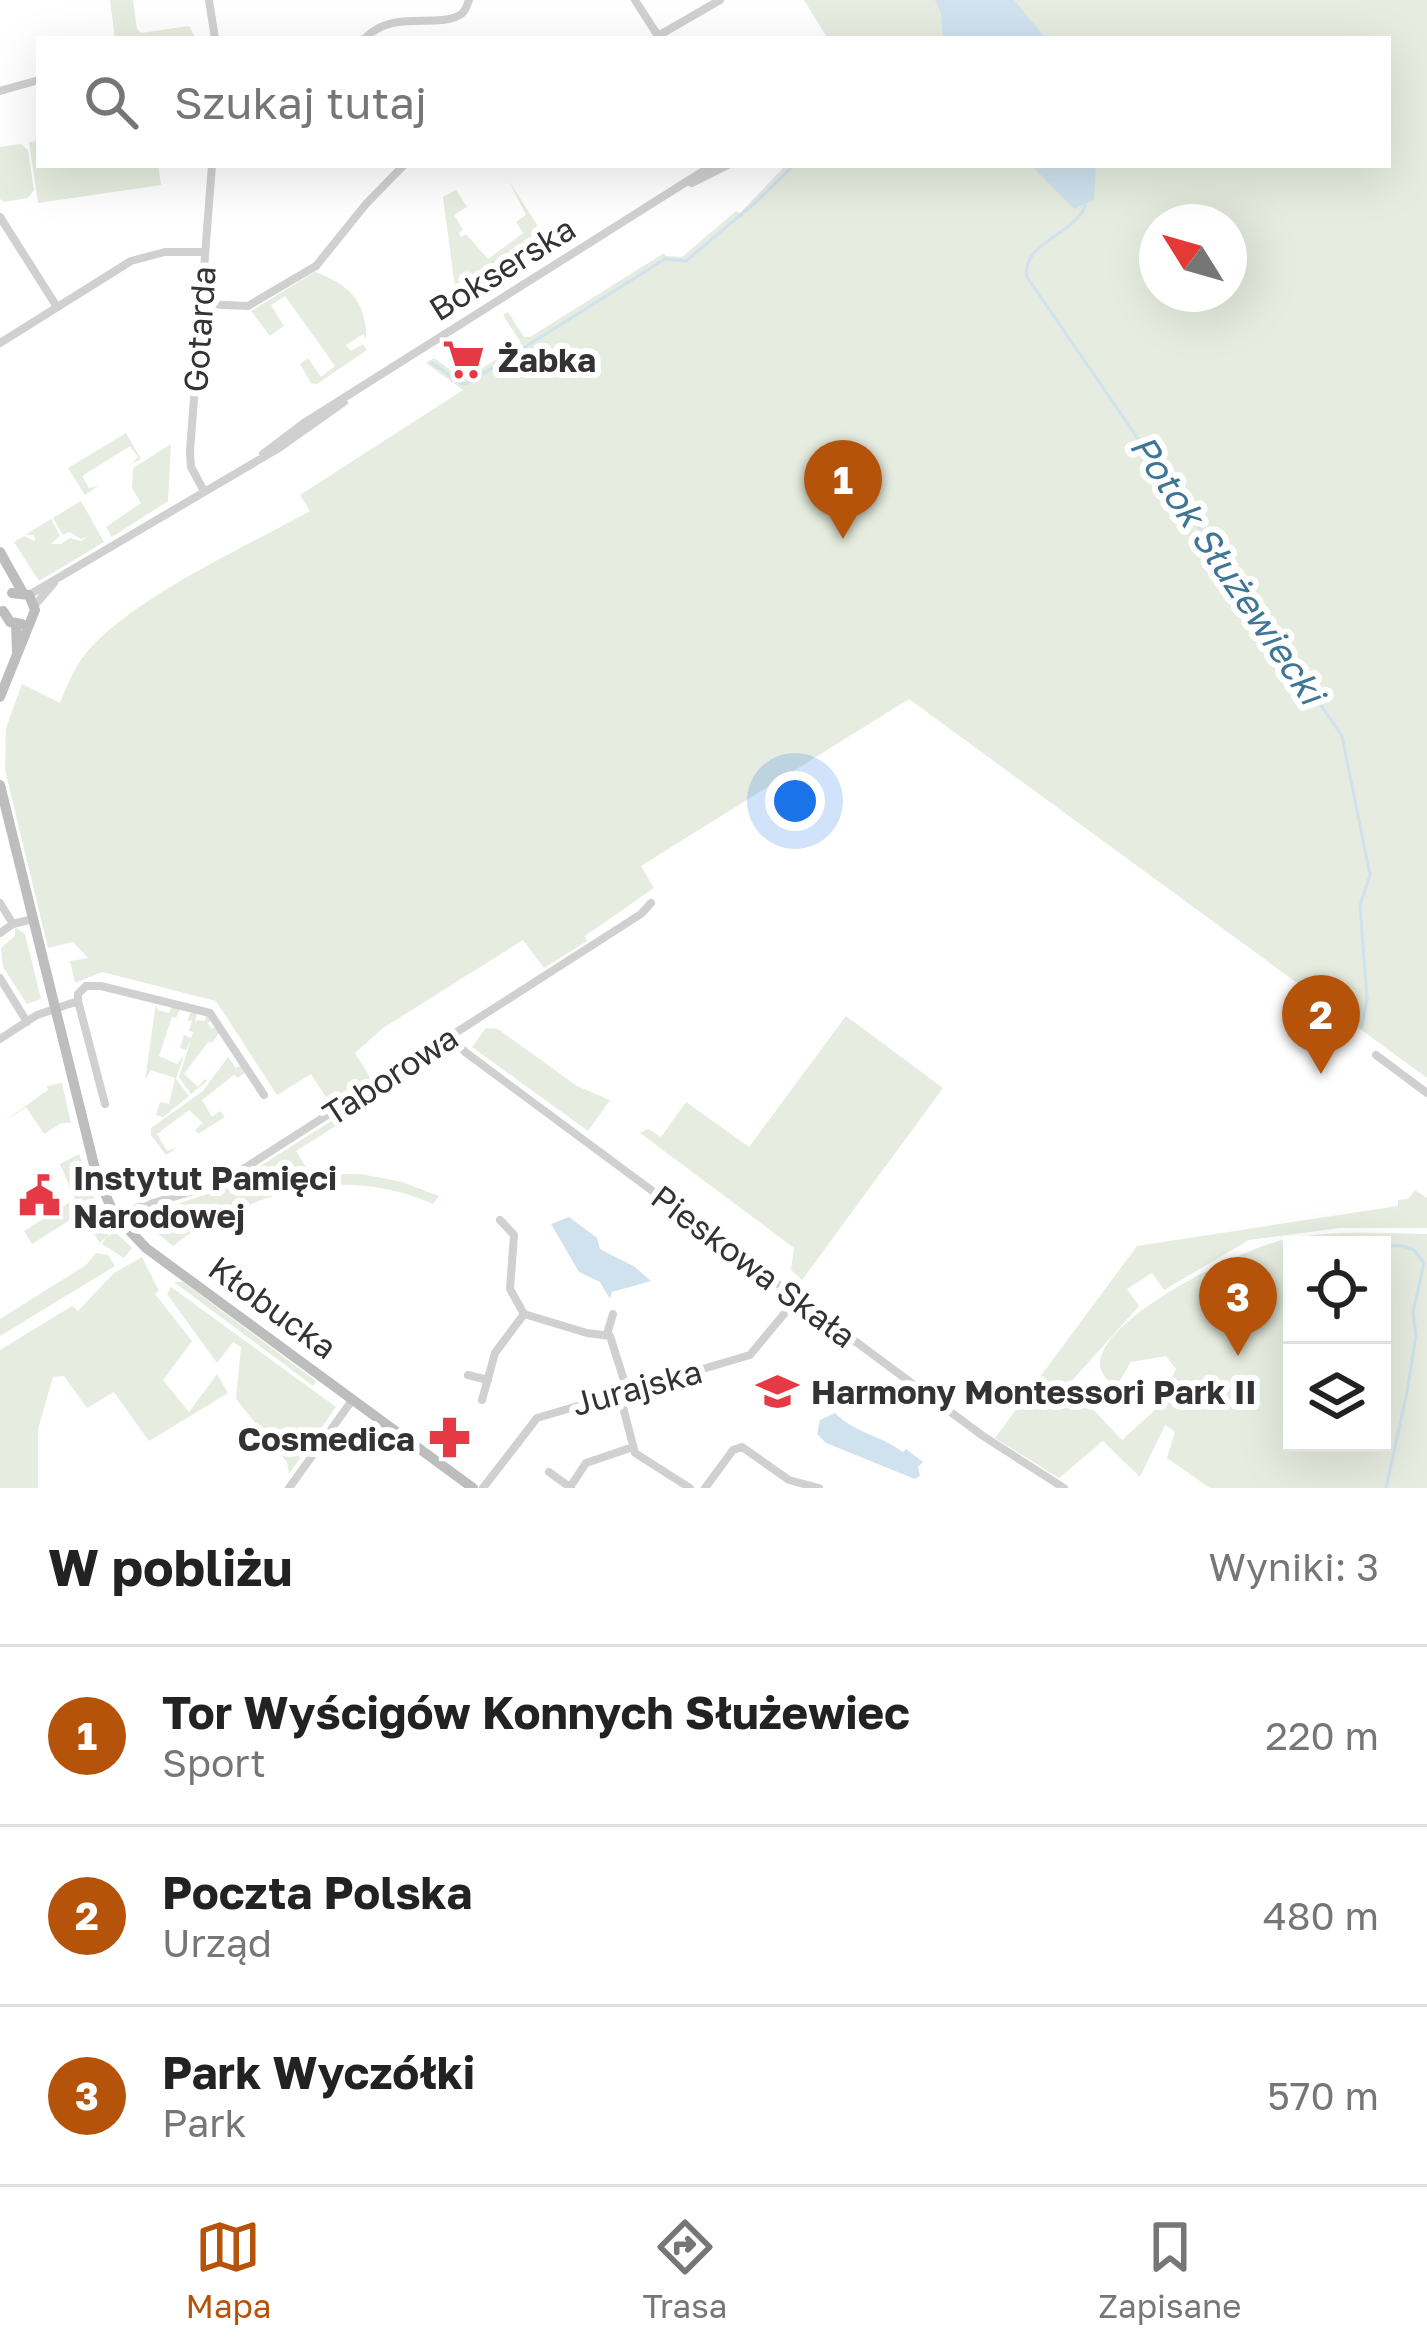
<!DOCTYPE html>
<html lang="pl">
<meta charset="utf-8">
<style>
body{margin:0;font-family:"Golos Text",sans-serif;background:#f6f6f6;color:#222}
.controls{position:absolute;right:36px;bottom:36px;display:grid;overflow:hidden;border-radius:0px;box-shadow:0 12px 48px #0002}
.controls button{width:108px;height:108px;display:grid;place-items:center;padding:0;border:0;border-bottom:3px solid #e0e0e0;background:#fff;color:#222;font:60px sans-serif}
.compass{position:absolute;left:1139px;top:204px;width:108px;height:108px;border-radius:50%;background:#fff;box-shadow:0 12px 48px #0002;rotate:307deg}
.you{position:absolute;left:795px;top:801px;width:42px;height:42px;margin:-30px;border:9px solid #fff;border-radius:50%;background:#1a73e8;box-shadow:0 0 0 18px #1a73e833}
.badge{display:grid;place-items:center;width:78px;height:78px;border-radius:50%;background:#b45309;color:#fff;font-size:39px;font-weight:700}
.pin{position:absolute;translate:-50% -99px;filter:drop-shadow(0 3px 6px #0008)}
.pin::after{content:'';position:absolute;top:63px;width:42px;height:36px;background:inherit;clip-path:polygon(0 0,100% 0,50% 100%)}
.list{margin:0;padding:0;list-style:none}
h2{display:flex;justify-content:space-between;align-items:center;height:156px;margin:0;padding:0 48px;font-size:51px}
h2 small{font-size:39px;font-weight:400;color:#767676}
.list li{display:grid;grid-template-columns:78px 1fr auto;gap:36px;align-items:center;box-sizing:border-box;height:180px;padding:0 48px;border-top:3px solid #e0e0e0}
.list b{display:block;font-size:45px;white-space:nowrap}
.list p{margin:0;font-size:39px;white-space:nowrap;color:#767676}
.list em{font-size:39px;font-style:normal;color:#767676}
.icon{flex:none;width:66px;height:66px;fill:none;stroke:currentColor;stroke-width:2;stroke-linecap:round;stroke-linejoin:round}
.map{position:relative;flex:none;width:1427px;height:1488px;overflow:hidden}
.search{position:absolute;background:#fff;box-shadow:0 12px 48px #0002;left:36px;right:36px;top:36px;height:132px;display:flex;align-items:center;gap:30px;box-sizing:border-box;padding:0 42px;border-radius:0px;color:#767676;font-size:45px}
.sheet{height:696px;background:#fff}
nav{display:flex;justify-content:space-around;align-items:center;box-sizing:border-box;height:168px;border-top:3px solid #e0e0e0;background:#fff;font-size:33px;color:#767676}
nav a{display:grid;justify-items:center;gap:6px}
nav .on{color:#b45309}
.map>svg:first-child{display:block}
</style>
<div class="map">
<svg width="1427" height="1488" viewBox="0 0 1427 1488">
<rect width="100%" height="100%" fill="#fff"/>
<path fill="#e6ecdf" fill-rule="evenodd" d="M110 0H133L137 29 141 33 189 26 196 39H115Z
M804 0H1427V1078L909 699 641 866 654 888 585 936 587 941 544 968 523 940 383 1028 355 1053 371 1079 331 1105 311 1074 277 1095 216 1001 102 972 75 983 70 961 88 958 73 942 48 948 5 770 6 728 22 684 60 703C67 686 74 668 86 653 133 597 244 548 310 511L300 495 463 390 426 363 434 358 464 380 521 343 503 315 508 312 524 337H530L664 253 666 256 682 257 736 211 740 213 786 165H1388V39H828ZM1157 222H1229V294H1157Z
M39 141V165H158L161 185 38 203 29 142Z
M21 144 28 150 34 190 28 198 4 202 0 199V147Z
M509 181 553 250 533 263 526 253 524 255 530 265 458 310 443 197 456 190 467 207 454 215 463 229 459 233 461 237 466 234 488 259 523 233 516 222 526 215Z
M315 272C348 284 367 301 366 338L363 334 346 345 351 351 363 344 367 350 317 384 311 383 300 364 308 358 321 377 335 366 285 296 271 305 284 326 270 336 251 311Z
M126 433 141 459 132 464 138 457 130 446 82 476 89 488 98 486 85 495 68 468Z
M171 444 168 501 112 537 106 527 141 503 132 488 133 468Z
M81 501 104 542 39 581 14 542 24 536 35 541 34 535H25L51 519 60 536 51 544H61L70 538 81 541 89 536 81 539 69 532 63 535 53 518Z
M15 927 25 934 41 999 27 1004 3 967 1 948 15 936Z
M156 1003 157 1010 169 1013 172 1006 180 1009 176 1018 172 1017 159 1056 177 1064 184 1055 176 1079 189 1096 163 1117 156 1115 160 1102 169 1104 175 1078 151 1070 145 1080Z
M190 1013H197L195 1024 197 1020 205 1021 206 1015 213 1019 208 1023 211 1029 217 1026 220 1031 212 1043 208 1042 184 1074 198 1087 205 1079 207 1081 191 1094 179 1077 191 1040 186 1050 180 1048 184 1035 191 1038 193 1032 189 1031 192 1020 187 1022Z
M846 1016 943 1088 802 1280 791 1270 794 1248 640 1133 648 1129 661 1137 686 1102 749 1147Z
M486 1028 498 1029 577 1086 610 1100 588 1131 472 1047Z
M228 1057 236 1068 241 1065 246 1072 238 1078 234 1075 202 1100 212 1117 220 1111 225 1117 198 1134 195 1130 203 1123 189 1110 157 1134 167 1151 177 1148 166 1155 151 1135V1128L203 1091Z
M62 1083 71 1123H61L44 1134 26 1107 0 1124 48 1090 47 1086Z
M350 1109 355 1114 296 1151 310 1174H361L402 1182 439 1196 433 1204C363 1174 298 1181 230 1213 211 1222 189 1232 173 1246L138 1218 229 1186Z
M79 1154 93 1196 111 1227 108 1236 115 1232 132 1248 124 1258 102 1244 106 1237 100 1243 81 1213 32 1244 24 1231 75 1199 60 1164Z
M1415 1190 1427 1198V1228H1340L1249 1240 1164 1290 1152 1273 1127 1289 1139 1306 1069 1384 1122 1440 1156 1409 1176 1369 1166 1356 1131 1362 1116 1387C1108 1381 1101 1375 1100 1365 1099 1317 1245 1247 1287 1239 1333 1230 1380 1233 1427 1234V1488H1210L1167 1458 1175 1432 1165 1425 1140 1477 1103 1441 1059 1478 995 1438 1137 1246 1398 1206V1200L1408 1199ZM1292 1245H1382V1443H1292Z
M96 1253 108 1255 115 1266 0 1336V1319L86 1265Z
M142 1257 159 1291 155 1294 192 1341 163 1380 189 1412 217 1374 228 1393 149 1441 114 1392 87 1408 64 1376 53 1377 38 1429V1488H0V1350L72 1306 78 1311 114 1273Z
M174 1282H183L316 1381 313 1386Z
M171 1287 336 1407 289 1474 287 1462 236 1399 241 1347 233 1342 217 1363 167 1294Z"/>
<path fill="#cfe2ee" d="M935 0H1014L1046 39H943L941 13Z
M1031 165H1096L1094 200 1074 209Z
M569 1217 597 1238 600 1249 635 1267 651 1281 612 1292 610 1299 600 1282 579 1272 551 1224Z
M835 1413C855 1433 880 1435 903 1452L906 1449 923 1462 918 1467 920 1476 915 1479 826 1443 817 1434 820 1420Z"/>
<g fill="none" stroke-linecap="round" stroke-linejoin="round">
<path stroke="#cfe2ee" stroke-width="3" d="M1085 206C1075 235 1021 242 1027 277L1342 736 1370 875 1360 905 1367 999 1362 1027
M432 363 462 384 468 383 665 259 686 261 756 202 794 165
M1321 1244 1402 1246 1414 1250 1424 1263 1413 1312 1416 1335 1407 1392 1386 1488"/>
<path stroke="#d0d0d0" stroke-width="8" d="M209 0 215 39
M635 0 660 39
M658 36 720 0
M364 39C393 9 434 28 458 16 466 12 466 7 469 0
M0 91 39 80
M692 183 728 165
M0 217 57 307
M201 304 248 306 316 266 366 204 404 165
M0 343 131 261 165 252H205
M263 454 304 423 713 165
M204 491 191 467 190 451 212 165
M29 595 279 448 344 402
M35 605 54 583
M0 903 13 924
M0 933 13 924 33 919
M0 978 27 1022
M78 1001 105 1104
M451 1035 465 1052 983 1436 1064 1488
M0 1039 37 1015 78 1001V994L86 986H101L210 1013 264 1095
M1376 1055 1427 1093
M115 1214 211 1186 232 1176 641 914 651 903
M500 1220 514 1235 510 1289 524 1314 587 1333 610 1336 627 1390
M607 1334 613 1314
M468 1375 488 1380
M619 1392 635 1453 690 1488
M482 1400 495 1353 524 1314
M549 1472 571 1488
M570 1487 586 1463 633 1447
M289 1488 353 1399
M483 1488 537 1418 750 1355 798 1297
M705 1488 733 1450 742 1447 789 1480 819 1488"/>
<path stroke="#bdbdbd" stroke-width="10" d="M0 552 23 593
M3 611 10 622 22 624
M16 625 17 652
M0 697 35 610 29 595 12 593
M0 785 96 1173 114 1214 146 1248 473 1488"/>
</g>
<defs>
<symbol id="supermarket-bare" viewBox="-9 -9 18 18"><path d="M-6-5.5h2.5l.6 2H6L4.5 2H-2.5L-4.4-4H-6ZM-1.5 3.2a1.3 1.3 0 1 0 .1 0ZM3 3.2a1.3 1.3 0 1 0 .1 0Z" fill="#e63946" stroke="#fff" stroke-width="2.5" paint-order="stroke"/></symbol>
<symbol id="civic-bare" viewBox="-9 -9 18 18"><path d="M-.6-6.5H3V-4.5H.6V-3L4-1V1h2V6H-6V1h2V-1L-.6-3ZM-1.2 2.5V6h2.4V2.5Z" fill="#e63946" stroke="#fff" stroke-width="2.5" paint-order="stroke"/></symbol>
<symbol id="school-bare" viewBox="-9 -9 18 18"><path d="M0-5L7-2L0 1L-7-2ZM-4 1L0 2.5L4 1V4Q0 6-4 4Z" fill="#e63946" stroke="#fff" stroke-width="2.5" paint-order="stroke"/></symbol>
<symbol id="pharmacy-bare" viewBox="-9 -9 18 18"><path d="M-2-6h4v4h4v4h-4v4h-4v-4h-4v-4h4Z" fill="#e63946" stroke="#fff" stroke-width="2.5" paint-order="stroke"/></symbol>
</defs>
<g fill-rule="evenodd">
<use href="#supermarket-bare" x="434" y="330" width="59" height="59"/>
<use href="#civic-bare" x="10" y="1166" width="59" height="59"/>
<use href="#school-bare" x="748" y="1362" width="59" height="59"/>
<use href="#pharmacy-bare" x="420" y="1408" width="59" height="59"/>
</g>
<g text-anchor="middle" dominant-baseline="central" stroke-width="12" stroke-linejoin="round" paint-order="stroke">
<g font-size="33" fill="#333" stroke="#fff">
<text transform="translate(502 268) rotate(-32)">Bokserska</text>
<text transform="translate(199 329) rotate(-86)">Gotarda</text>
<text transform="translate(390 1075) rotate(-33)">Taborowa</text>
<text transform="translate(754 1266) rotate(37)">Pieskowa Skała</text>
<text transform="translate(273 1307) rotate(36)">Kłobucka</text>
<text transform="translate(637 1387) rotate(-15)">Jurajska</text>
</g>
<g font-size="33" font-weight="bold" fill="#333" stroke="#fff" text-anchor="start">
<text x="498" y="359">Żabka</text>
<text x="73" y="1177">Instytut Pamięci<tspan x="73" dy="38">Narodowej</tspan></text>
<text x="811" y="1391">Harmony Montessori Park II</text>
<text x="415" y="1438" text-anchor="end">Cosmedica</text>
</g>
<g font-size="36" font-style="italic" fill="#3f7597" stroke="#fff">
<text transform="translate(1228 569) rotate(56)">Potok Służewiecki</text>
</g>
</g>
</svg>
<div class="controls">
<button><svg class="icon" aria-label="locate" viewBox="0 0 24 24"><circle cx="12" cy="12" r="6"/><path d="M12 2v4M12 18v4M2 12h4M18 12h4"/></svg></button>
<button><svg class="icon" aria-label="layers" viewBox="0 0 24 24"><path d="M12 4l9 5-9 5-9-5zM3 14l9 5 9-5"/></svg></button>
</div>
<svg class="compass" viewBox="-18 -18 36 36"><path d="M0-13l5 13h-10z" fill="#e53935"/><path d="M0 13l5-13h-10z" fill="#767676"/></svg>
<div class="you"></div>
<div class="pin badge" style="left:843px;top:539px">1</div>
<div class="pin badge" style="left:1321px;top:1074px">2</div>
<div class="pin badge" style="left:1238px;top:1356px">3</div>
<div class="search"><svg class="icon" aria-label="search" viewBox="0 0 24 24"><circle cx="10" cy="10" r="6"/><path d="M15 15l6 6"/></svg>Szukaj tutaj</div>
</div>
<section class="sheet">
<h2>W pobliżu<small>Wyniki: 3</small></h2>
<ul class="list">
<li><span class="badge">1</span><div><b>Tor Wyścigów Konnych Służewiec</b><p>Sport</p></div><em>220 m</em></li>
<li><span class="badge">2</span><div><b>Poczta Polska</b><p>Urząd</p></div><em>480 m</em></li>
<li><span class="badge">3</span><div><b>Park Wyczółki</b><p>Park</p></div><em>570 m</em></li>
</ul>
</section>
<nav>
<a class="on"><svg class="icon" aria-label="map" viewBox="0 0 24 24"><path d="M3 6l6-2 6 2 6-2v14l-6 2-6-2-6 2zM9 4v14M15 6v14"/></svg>Mapa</a>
<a><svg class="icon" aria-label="directions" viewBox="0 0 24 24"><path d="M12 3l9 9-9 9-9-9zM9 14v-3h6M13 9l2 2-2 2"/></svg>Trasa</a>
<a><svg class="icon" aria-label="saved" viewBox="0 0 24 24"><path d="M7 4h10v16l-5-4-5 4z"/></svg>Zapisane</a>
</nav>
